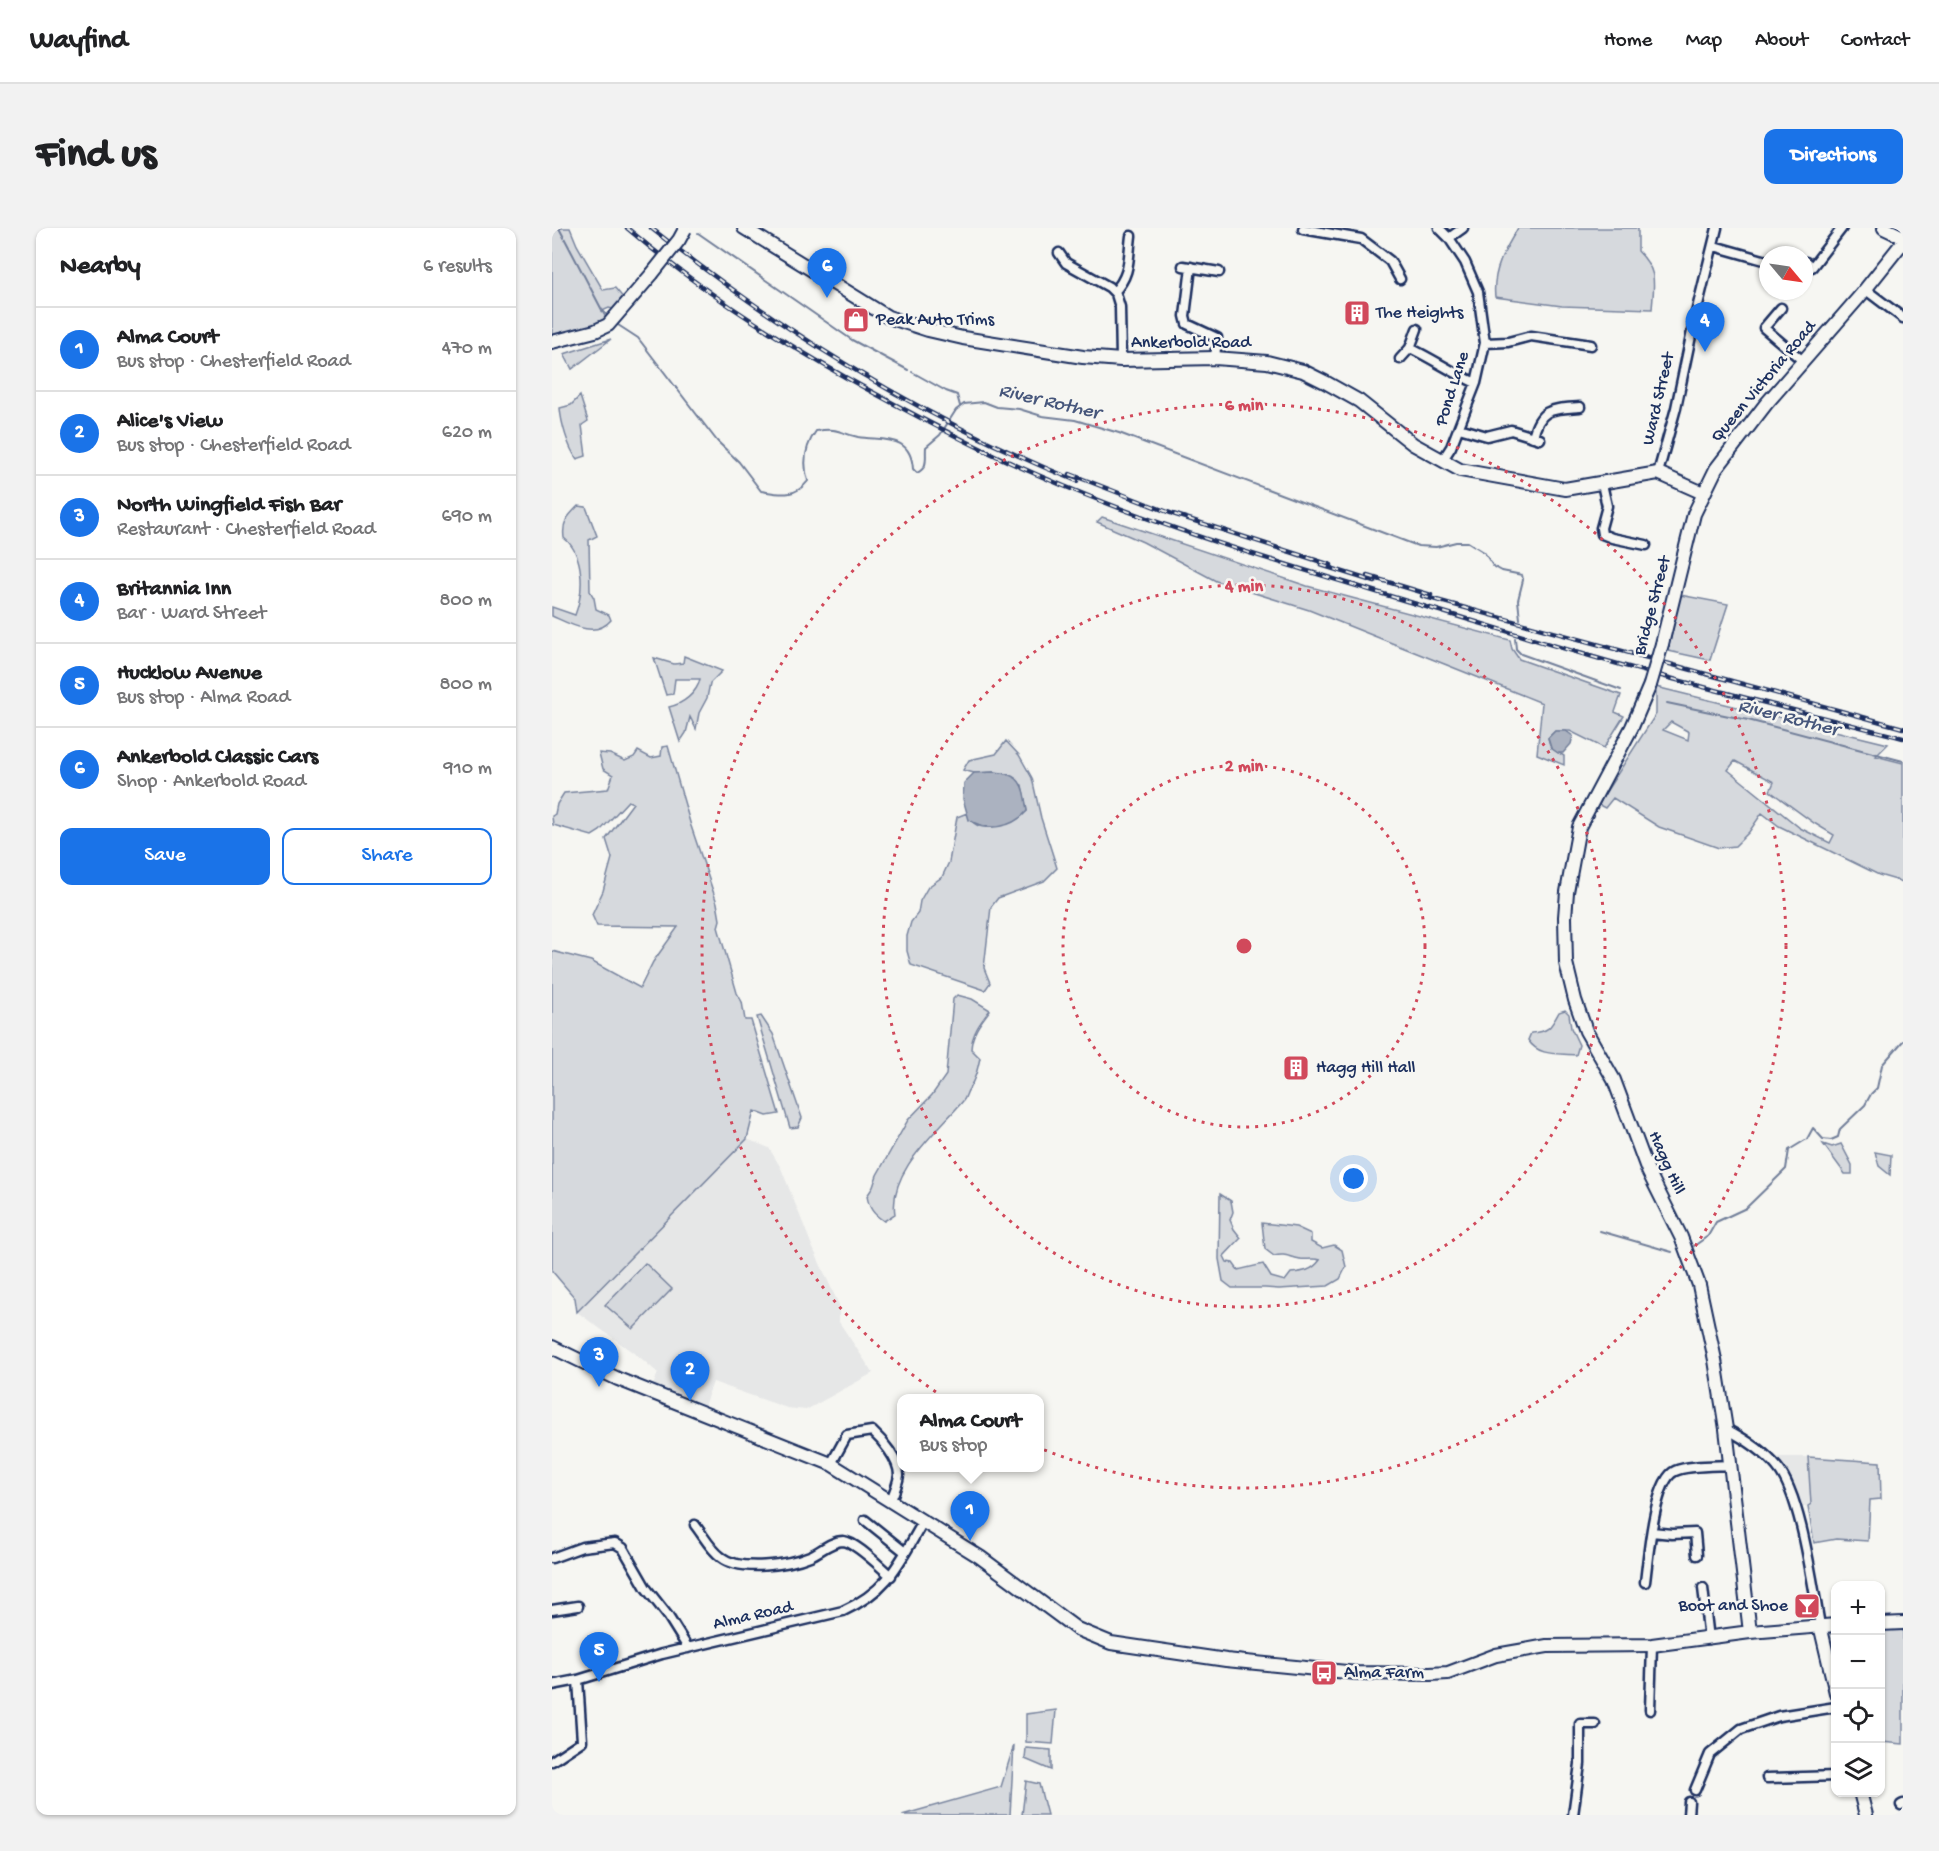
<!DOCTYPE html>
<meta charset="utf-8">
<style>
body{margin:0;font-family:"Gochi Hand",sans-serif;background:#f2f2f2;color:#202124}
.controls{position:absolute;right:18px;bottom:18px;display:grid;overflow:hidden;border-radius:12px;box-shadow:0 2px 4px #0004}
.controls button{width:54px;height:54px;display:grid;place-items:center;padding:0;border:0;border-bottom:2px solid #e0e0e0;background:#fff;color:#202124;font:30px sans-serif}
.compass{position:absolute;left:1207px;top:18px;width:54px;height:54px;border-radius:50%;background:#fff;box-shadow:0 2px 4px #0004;rotate:119deg}
.you{position:absolute;left:802px;top:951px;width:21px;height:21px;margin:-15px;border:4px solid #fff;border-radius:50%;background:#1a73e8;box-shadow:0 0 0 9px #1a73e833}
.badge{display:grid;place-items:center;width:39px;height:39px;border-radius:50%;background:#1a73e8;color:#fff;font-size:20px;font-weight:700}
.pin{position:absolute;translate:-50% -50px;filter:drop-shadow(0 2px 3px #0008)}
.pin::after{content:'';position:absolute;top:32px;width:21px;height:18px;background:inherit;clip-path:polygon(0 0,100% 0,50% 100%)}
.popup{position:absolute;left:345px;top:1166px;width:147px;height:78px;box-sizing:border-box;display:grid;place-content:center;border-radius:12px;background:#fff;filter:drop-shadow(0 2px 4px #0005);font-size:20px;white-space:nowrap;color:#757577}
.popup b{font-size:22px;color:#202124}
.popup::after{content:'';position:absolute;left:50%;top:100%;margin-left:-12px;border:12px solid transparent;border-top-color:#fff}
.list{margin:0;padding:0;list-style:none}
h2{display:flex;justify-content:space-between;align-items:center;height:78px;margin:0;padding:0 24px;font-size:26px}
h2 small{font-size:20px;font-weight:400;color:#757577}
.list li{display:grid;grid-template-columns:39px 1fr auto;gap:18px;align-items:center;box-sizing:border-box;height:84px;padding:0 24px;border-top:2px solid #e0e0e0}
.list b{display:block;font-size:22px;white-space:nowrap}
.list p{margin:0;font-size:20px;white-space:nowrap;color:#757577}
.list em{font-size:20px;font-style:normal;color:#757577}
.actions{display:flex;gap:12px;padding:18px 24px}
.actions a{flex:1;padding:14px 0;border:2px solid #1a73e8;border-radius:12px;text-align:center;font-size:21px;color:#1a73e8}
.actions .main{background:#1a73e8;color:#fff}
.icon{flex:none;width:33px;height:33px;fill:none;stroke:currentColor;stroke-width:2;stroke-linecap:round;stroke-linejoin:round}
.map{position:relative;flex:none;width:1351px;height:1587px;overflow:hidden;border-radius:12px}
header{display:flex;align-items:center;gap:36px;box-sizing:border-box;height:84px;padding:0 30px;background:#fff;border-bottom:2px solid #e0e0e0}
header strong{font-size:28px}
nav{display:flex;gap:33px;margin-inline-start:auto;font-size:21px}
.intro{display:flex;align-items:center;justify-content:space-between;box-sizing:border-box;height:144px;padding:0 36px}
h1{margin:0;font-size:42px}
.button{padding:15px 27px;border-radius:12px;background:#1a73e8;color:#fff;font-size:21px;font-weight:700}
main{display:flex;gap:36px;padding:0 36px}
aside{flex:1;background:#fff;border-radius:12px;box-shadow:0 2px 4px #0004}
.map>svg:first-child{display:block}
</style>
<header>
<strong>Wayfind</strong>
<nav><a>Home</a><a>Map</a><a>About</a><a>Contact</a></nav>
</header>
<div class="intro"><h1>Find us</h1><a class="button">Directions</a></div>
<main>
<aside>
<h2>Nearby<small>6 results</small></h2>
<ul class="list">
<li><span class="badge">1</span><div><b>Alma Court</b><p>Bus stop · Chesterfield Road</p></div><em>470 m</em></li>
<li><span class="badge">2</span><div><b>Alice's View</b><p>Bus stop · Chesterfield Road</p></div><em>620 m</em></li>
<li><span class="badge">3</span><div><b>North Wingfield Fish Bar</b><p>Restaurant · Chesterfield Road</p></div><em>690 m</em></li>
<li><span class="badge">4</span><div><b>Britannia Inn</b><p>Bar · Ward Street</p></div><em>800 m</em></li>
<li><span class="badge">5</span><div><b>Hucklow Avenue</b><p>Bus stop · Alma Road</p></div><em>800 m</em></li>
<li><span class="badge">6</span><div><b>Ankerbold Classic Cars</b><p>Shop · Ankerbold Road</p></div><em>910 m</em></li>
</ul>
<div class="actions"><a class="main">Save</a><a>Share</a></div>
</aside>
<div class="map">
<svg width="1351" height="1587" viewBox="0 0 1351 1587">
<rect width="100%" height="100%" fill="#f6f6f2"/>
<filter id="ink" filterUnits="userSpaceOnUse"><feTurbulence type="fractalNoise" baseFrequency=".0167" numOctaves="2"/><feDisplacementMap in="SourceGraphic" scale="12" xChannelSelector="R" yChannelSelector="G"/><feConvolveMatrix kernelMatrix="1 2 1 2 8 2 1 2 1" color-interpolation-filters="sRGB"/></filter>
<g filter="url(#ink)">
<path fill="#e6e7e7" d="M195 911 217 920 229 940 260 1018 287 1077V1094L321 1145 254 1182 235 1180 161 1154 147 1191 96 1170 106 1145 90 1131 25 1084Z
M1226 1229H1256L1259 1277 1247 1280 1239 1250Z"/>
<path fill="#d6d9dd" stroke="#78849e" stroke-width="1.5" fill-rule="evenodd" d="M0 0H18L25 17 51 62 63 60 73 72 65 82 57 80 50 83 56 93 0 112Z
M966 0H1086V23C1106 43 1102 55 1100 81L1010 78 943 69C940 43 953 21 966 0Z
M59 111 20 141 12 126Z
M28 168 36 193 30 197 34 228 25 231C16 220 9 194 8 180L19 177Z
M26 278 34 279 45 308 37 312 38 363 42 370 44 381 57 387 59 392C43 411 18 396 0 388V379L23 387C32 364 33 327 12 310 10 294 15 289 26 278Z
M550 289 755 358 958 412 960 421 967 431 1069 467 1063 484 1072 488 1052 520 1018 503H1003L996 510 999 520 1012 528V537L985 526 990 475 757 382 664 353 591 314 545 294Z
M1128 367 1176 376 1158 432 1116 423Z
M132 428 170 443 158 455 155 470 147 485 144 501 138 489 134 505 128 514 117 479C131 476 145 465 148 451H123L121 466 114 467 102 430 122 436 131 435Z
M1104 459 1336 516 1324 528 1351 535V654L1327 647 1227 598 1210 585 1197 604 1183 618 1167 620 1107 599 1061 570 1053 580 1047 577 1052 567 1104 486ZM1119 494 1137 504 1136 512 1111 502ZM1183 533 1222 554 1218 563 1262 595 1282 607 1278 615 1248 600 1176 542Z
M454 513 467 527 480 550 489 590 505 640 492 653 446 670 439 679 432 740 438 755 433 762 359 737 355 723V708L359 694 366 685 368 673 376 659 390 649 397 634 405 589 415 585C426 613 458 593 475 583L470 557 442 544 422 545 411 542 417 532 444 526Z
M116 518 139 598 165 675 168 692 166 699 185 765 190 774 193 792H199L227 886 215 888 202 883 195 911 25 1084 23 1070 0 1043V723L39 733 88 760 101 734 126 699 45 698 40 687 51 663 60 630 54 611 81 575 76 573 48 603 40 608 1 597 0 588 3 586 5 576 12 565 56 561 61 547 51 541 47 525 58 526 73 533 82 529 86 523 99 530 109 528 110 519Z
M405 767 420 771 438 782C428 795 420 805 419 821L428 830C425 843 424 849 417 861 414 865 414 870 411 873 386 903 336 943 343 986L332 993C321 986 317 980 315 968L321 959 325 947 356 892 380 867 394 847 401 771Z
M1013 782 1017 786 1019 800 1027 817 1024 827C1006 825 987 829 976 812L979 805C997 804 999 799 1007 784Z
M209 788 221 806 250 890 246 899 238 900 205 789Z
M1271 916 1280 919 1289 916 1300 937V946H1293Z
M1323 924 1339 927 1338 947 1327 938Z
M668 966 679 973 681 984 678 992 682 1001 689 1010 672 1028 675 1034 681 1035 686 1042 711 1036 719 1049 733 1053 739 1045C751 1044 760 1043 768 1032 761 1030 755 1032 748 1031 736 1029 734 1025 722 1028L713 1021 710 995 744 999 759 1006V1014L770 1020 782 1017 790 1022 794 1039 788 1051 776 1058 727 1061 713 1060H680L671 1053 667 1031Z
M93 1035 120 1061 81 1101 53 1077Z
M1256 1229 1328 1234 1329 1271 1318 1272 1316 1313 1284 1311 1262 1315 1256 1278 1259 1276Z
M1351 1400V1516L1329 1514 1328 1401Z
M504 1482 501 1516 474 1514V1486Z
M462 1517 458 1587H350L449 1559Z
M474 1520 499 1522V1542L473 1531Z
M474 1553 487 1556 495 1587H470Z"/>
<path fill="#abb2c0" stroke="#717e99" stroke-width="1.5" d="M1003 503H1014L1021 508 1019 516 1011 525H1006L999 520 996 510Z
M442 544C471 546 471 558 475 583 460 600 437 604 417 592L411 571 412 555 422 545Z"/>
<g fill="none" stroke-linecap="round" stroke-linejoin="round">
<path stroke="#717e99" stroke-width="2" d="M7 0 50 82 57 89
M146 5 300 112 356 142
M63 95 86 110 165 213 187 234 209 263C228 266 243 270 256 253 251 236 253 218 264 203 287 199 287 205 306 209 332 213 359 206 361 241L365 245C377 239 373 230 374 219L388 207 404 182 412 176 432 174 445 179 467 181 490 188 523 192 567 205 866 318 884 319 904 314H916L932 324 941 338 950 343 970 347 971 352 966 372 968 391
M360 144 394 163 405 167 408 178
M963 410 964 421 969 426 1069 462
M1115 475 1196 492 1351 533
M1048 1003 1120 1024
M1142 1018 1156 1008 1164 994 1194 980 1230 945 1234 941 1237 922 1255 911 1261 900 1271 911 1279 912 1286 909 1288 901 1313 877 1319 866 1325 860 1330 837 1351 813"/>
<defs>
<path id="street" d="M887 0 897 10 913 34 926 64 933 115 924 155 899 219 890 233
M751 1 809 11 838 33 848 51
M897 10 911 0
M1162 18 1215 33
M507 25 514 35 557 59 564 66 568 79 569 132
M1254 34 1260 39 1290 0
M631 38 667 44
M639 39 633 88 635 96 665 110 663 130
M1314 62 1351 90
M562 64C579 46 576 31 579 8
M1229 80 1212 100 1251 133
M933 115 956 114 979 108 1039 117
M858 120 865 101
M848 131 858 120C881 131 901 145 924 155
M907 200 935 208 959 202 988 211
M981 209C988 179 1001 181 1028 179
M1106 245 1124 180 1143 89 1165 0
M1050 256 1055 278 1049 300 1050 306 1060 310 1094 317
M1174 1201C1193 1211 1212 1223 1225 1239 1249 1266 1261 1360 1268 1397
M279 1236 295 1207 320 1203C330 1212 347 1232 347 1247 346 1256 342 1265 338 1274
M313 1292 353 1324
M143 1297C151 1307 158 1321 169 1329 188 1344 236 1337 258 1328 268 1324 279 1313 291 1313 304 1314 328 1339 339 1348
M1100 1304 1120 1306 1143 1305 1145 1327
M0 1330 30 1319 63 1315 71 1320 94 1360 116 1388 136 1420
M1093 1354C1096 1331 1102 1252 1123 1243 1136 1237 1164 1238 1179 1237
M1151 1360 1157 1411
M0 1382 26 1378
M0 1457 26 1452 110 1426 291 1383C337 1362 347 1335 371 1294
M1098 1482 1100 1417
M0 1533 30 1513 26 1452
M1215 1550 1284 1548
M1143 1562 1158 1526 1189 1501 1227 1488 1284 1479
M1349 1577 1351 1576
M1021 1587 1028 1536V1496H1043
M1136 1587 1137 1574"/>
<path id="secondary" d="M192 0 336 89 376 102 411 110 531 129 569 132 663 130 715 134 751 143 773 154 807 173 861 216 908 242 1013 261 1106 245 1151 265
M1332 0 1351 9
M0 114 43 103 56 97 100 46
M1110 416 1142 286 1164 241 1214 176 1308 68 1351 14
M1098 457 1080 499 1027 599 1015 664 1013 689 1014 735 1023 772 1034 803 1062 852 1096 943 1129 1009 1147 1057 1163 1132 1174 1201 1198 1404
M0 1119 66 1151 279 1236 428 1329 525 1401 559 1415 674 1432 805 1445 878 1446 896 1445 944 1427 995 1418 1100 1417 1198 1404 1284 1397
M1328 1396 1351 1395
M1268 1397 1284 1465
M1308 1564 1314 1587"/>
</defs>
<use href="#street" stroke="#1b2f5e" stroke-width="13"/>
<use href="#secondary" stroke="#1b2f5e" stroke-width="16"/>
<use href="#street" stroke="#f6f6f2" stroke-width="8"/>
<use href="#secondary" stroke="#f6f6f2" stroke-width="12"/>
<defs>
<path id="rail" d="M75 0C144 59 214 104 293 149 356 184 419 218 486 247 607 300 735 337 861 375 939 398 1016 423 1095 444 1180 467 1266 488 1351 510
M99 0C229 103 371 191 525 253
M518 246 621 286 779 337
M769 337 823 354
M816 348 879 367
M870 368 1351 500"/>
</defs>
<use href="#rail" stroke="#1b2f5e" stroke-width="4.5"/>
<use href="#rail" stroke="#f6f6f2" stroke-width="2" stroke-dasharray="7" stroke-linecap="butt"/>
<defs>
<path id="secondary-bridge" d="M100 46 127 12 133 1
M1098 457 1110 416"/>
</defs>
<use href="#secondary-bridge" stroke="#1b2f5e" stroke-width="16" stroke-linecap="butt"/>
<use href="#secondary-bridge" stroke="#f6f6f2" stroke-width="12"/>
</g>
</g>
<g fill="none" stroke="#d1495b" stroke-width="3" stroke-dasharray="3 6">
<circle cx="692" cy="718" r="181"/>
<circle cx="692" cy="718" r="361"/>
<circle cx="692" cy="718" r="542"/>
</g>
<defs>
<symbol id="building-square" viewBox="-11 -11 22 22"><rect x="-9" y="-9" width="18" height="18" rx="4" fill="#d1495b" stroke="#f6f6f2"/><path d="M-4-6H4V6H1V3H-1V6H-4ZM-2.5-4.3h1.7v1.8h-1.7ZM.8-4.3h1.7v1.8H.8ZM-2.5-1h1.7V.8h-1.7ZM.8-1h1.7V.8H.8Z" fill="#fff"/></symbol>
<symbol id="shop-square" viewBox="-11 -11 22 22"><rect x="-9" y="-9" width="18" height="18" rx="4" fill="#d1495b" stroke="#f6f6f2"/><path d="M-5-2.5h2.3a2.7 3.5 0 0 1 5.4 0H5L5.5 6h-11ZM-1.5-2.5h3a1.5 2.3 0 0 0-3 0Z" fill="#fff"/></symbol>
<symbol id="bar-square" viewBox="-11 -11 22 22"><rect x="-9" y="-9" width="18" height="18" rx="4" fill="#d1495b" stroke="#f6f6f2"/><path d="M-6-5H6L.8 .8V4.5H3.5V6h-7V4.5H-.8V.8Z" fill="#fff"/></symbol>
<symbol id="bus-square" viewBox="-11 -11 22 22"><rect x="-9" y="-9" width="18" height="18" rx="4" fill="#d1495b" stroke="#f6f6f2"/><path d="M-5-6H5V4H4V6H2V4H-2V6H-4V4H-5ZM-3.5-4V0h7V-4ZM-3.5 1.2v1.5H-2V1.2ZM2 1.2v1.5H3.5V1.2Z" fill="#fff"/></symbol>
</defs>
<g fill-rule="evenodd">
<use href="#building-square" x="790" y="70" width="30" height="30"/>
<use href="#shop-square" x="289" y="77" width="30" height="30"/>
<use href="#building-square" x="729" y="825" width="30" height="30"/>
<use href="#bar-square" x="1240" y="1363" width="30" height="30"/>
<use href="#bus-square" x="757" y="1430" width="30" height="30"/>
</g>
<g text-anchor="middle" dominant-baseline="central" stroke-width="5" stroke-linejoin="round" paint-order="stroke">
<g font-size="18" fill="#1b2f5e" stroke="#f6f6f2" text-anchor="start">
<text x="824" y="85">The Heights</text>
<text x="324" y="92">Peak Auto Trims</text>
<text x="764" y="840">Hagg Hill Hall</text>
<text x="1236" y="1378" text-anchor="end">Boot and Shoe</text>
<text x="792" y="1445">Alma Farm</text>
</g>
<g font-size="18" fill="#1b2f5e" stroke="#f6f6f2">
<text x="639" y="115">Ankerbold Road</text>
<text transform="translate(1212 154) rotate(-50)">Queen Victoria Road</text>
<text transform="translate(901 161) rotate(-72)">Pond Lane</text>
<text transform="translate(1107 171) rotate(-77)">Ward Street</text>
<text transform="translate(1101 378) rotate(-75)">Bridge Street</text>
<text transform="translate(1114 935) rotate(66)">Hagg Hill</text>
<text transform="translate(201 1388) rotate(-13)">Alma Road</text>
</g>
<g font-size="20" font-style="italic" fill="#46567b" stroke="#f6f6f2">
<text transform="translate(497 175) rotate(13)">River Rother</text>
<text transform="translate(1236 491) rotate(14)">River Rother</text>
</g>
</g>
<circle cx="692" cy="718" r="9" fill="#d1495b" stroke="#f6f6f2" stroke-width="3"/>
<g font-size="18" text-anchor="middle" font-weight="bold" fill="#d1495b" stroke="#f6f6f2" stroke-width="5" stroke-linejoin="round" paint-order="stroke">
<text x="692" y="182">6 min</text>
<text x="692" y="363">4 min</text>
<text x="692" y="543">2 min</text>
</g>
</svg>
<div class="controls">
<button>+</button>
<button>−</button>
<button><svg class="icon" aria-label="locate" viewBox="0 0 24 24"><circle cx="12" cy="12" r="6"/><path d="M12 2v4M12 18v4M2 12h4M18 12h4"/></svg></button>
<button><svg class="icon" aria-label="layers" viewBox="0 0 24 24"><path d="M12 4l9 5-9 5-9-5zM3 14l9 5 9-5"/></svg></button>
</div>
<svg class="compass" viewBox="-18 -18 36 36"><path d="M0-13l5 13h-10z" fill="#e53935"/><path d="M0 13l5-13h-10z" fill="#757577"/></svg>
<div class="you"></div>
<div class="pin badge" style="left:418px;top:1313px">1</div>
<div class="popup"><b>Alma Court</b>Bus stop</div>
<div class="pin badge" style="left:138px;top:1173px">2</div>
<div class="pin badge" style="left:47px;top:1159px">3</div>
<div class="pin badge" style="left:1153px;top:124px">4</div>
<div class="pin badge" style="left:47px;top:1454px">5</div>
<div class="pin badge" style="left:275px;top:70px">6</div>
</div>
</main>
